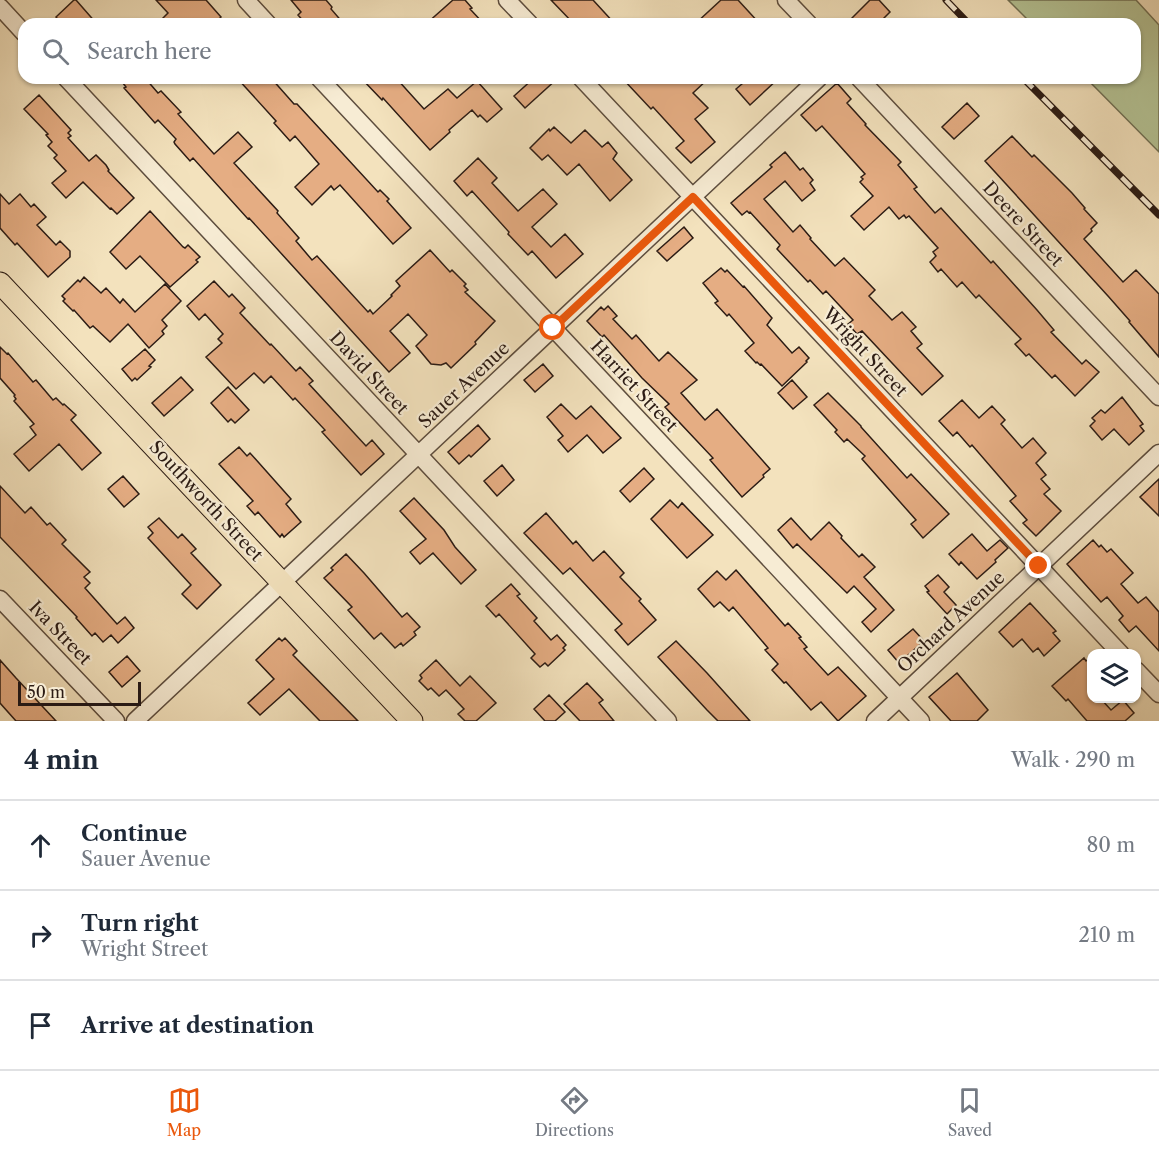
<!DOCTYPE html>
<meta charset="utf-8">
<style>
body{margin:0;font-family:"Libre Caslon Text",serif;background:#f2f2f3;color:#1f2937}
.controls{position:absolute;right:18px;bottom:18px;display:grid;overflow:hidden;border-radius:12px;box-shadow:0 2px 4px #0004}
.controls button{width:54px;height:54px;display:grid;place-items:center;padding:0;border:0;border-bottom:2px solid #e0e1e3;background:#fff;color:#1f2937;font:30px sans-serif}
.scale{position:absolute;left:18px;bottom:15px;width:123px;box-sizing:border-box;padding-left:6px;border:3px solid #2b1b14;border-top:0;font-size:16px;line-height:21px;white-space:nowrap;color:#2b1b14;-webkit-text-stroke:4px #f7ecd4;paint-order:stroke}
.stop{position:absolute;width:18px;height:18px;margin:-14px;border:4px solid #ea580c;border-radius:50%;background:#fff}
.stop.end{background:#ea580c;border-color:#fff;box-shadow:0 2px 6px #0008}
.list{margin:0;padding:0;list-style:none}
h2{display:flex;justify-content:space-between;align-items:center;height:78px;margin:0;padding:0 24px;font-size:26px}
h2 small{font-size:20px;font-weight:400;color:#747a83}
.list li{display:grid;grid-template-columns:39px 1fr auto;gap:18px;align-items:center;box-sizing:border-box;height:90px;padding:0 24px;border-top:2px solid #e0e1e3}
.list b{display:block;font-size:22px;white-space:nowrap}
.list p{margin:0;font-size:20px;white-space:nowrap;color:#747a83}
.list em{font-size:20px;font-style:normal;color:#747a83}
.icon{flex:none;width:33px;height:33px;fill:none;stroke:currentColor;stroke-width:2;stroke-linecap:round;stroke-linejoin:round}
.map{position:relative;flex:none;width:1159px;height:721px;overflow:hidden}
.search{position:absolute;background:#fff;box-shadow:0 2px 4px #0004;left:18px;right:18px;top:18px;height:66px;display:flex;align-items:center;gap:15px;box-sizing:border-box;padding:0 21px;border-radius:18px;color:#747a83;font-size:22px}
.sheet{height:348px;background:#fff}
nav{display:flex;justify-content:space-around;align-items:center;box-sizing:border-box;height:84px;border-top:2px solid #e0e1e3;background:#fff;font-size:16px;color:#747a83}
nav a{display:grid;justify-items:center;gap:3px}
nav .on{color:#ea580c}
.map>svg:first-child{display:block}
</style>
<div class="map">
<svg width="1159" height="721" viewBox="0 0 1159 721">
<rect width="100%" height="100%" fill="#f3e2bd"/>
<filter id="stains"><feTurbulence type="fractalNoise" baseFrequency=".00333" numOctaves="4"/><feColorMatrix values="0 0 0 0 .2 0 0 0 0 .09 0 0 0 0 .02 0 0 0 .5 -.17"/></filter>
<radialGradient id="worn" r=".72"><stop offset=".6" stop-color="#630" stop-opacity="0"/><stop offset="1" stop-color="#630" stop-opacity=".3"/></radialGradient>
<path fill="#b5c496" stroke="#707055" stroke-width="1.5" d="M1008 0H1136L1159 25V152L1086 78H1135V24H1032Z"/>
<path fill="#e5ad83" stroke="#2b1b14" stroke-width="1.5" d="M74 0H76L97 24H62L56 17Z
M156 0H206L221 17 214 24H157L168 13Z
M291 0H326L332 7 331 9 344 24H306L298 15 301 12Z
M453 0H465L472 8 470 9 484 24H426Z
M551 0H593L615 24H574Z
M721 0H738L760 24H695Z
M870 0H879L890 12 878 24H846Z
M119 78H145L158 93 161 91 181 112 178 114 214 154 238 132 252 147 234 163 278 211 277 213 299 238 296 241 312 260 317 256 368 312 370 310 373 314 392 296 391 295 400 286 396 281 430 250 450 272 452 270 466 284 464 286 468 290 465 292 495 321 475 342 476 344 451 368 446 363 441 365 431 364 416 346 427 335 408 314 390 331 410 353 389 372 249 218 248 219 193 158 190 161 175 144 174 142 176 139 158 120 155 123 124 88 126 87Z
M237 78H271L294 104H297L378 192 380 190 389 199 387 201 411 228 393 244 340 185 334 190 331 186 312 205 295 187 319 164 295 136 290 141 274 123 276 121Z
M361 78H396L424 109 448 89 457 98 477 81 502 109 487 122 480 115 478 117 472 110 449 130 450 132 430 150 383 98 382 100Z
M534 78H558L525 108 514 96Z
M622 78H709L693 93 708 108 695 119 715 142 691 163 676 148 684 141 653 107 651 109Z
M749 78H779L750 105 736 89Z
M837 83 851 99 847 103 866 124 865 125 901 162 898 165 917 187 914 189 935 213 941 208 991 263 993 261 1037 310 1054 330 1051 332 1082 364 1086 360 1099 372 1075 396 1055 375 1052 378 1029 354 1026 356 1015 344 1021 339 979 295 976 298 962 282 957 287 941 269 938 272 930 262 936 256 933 252 938 248 909 216 906 218 904 215 899 219 889 207 864 230 851 216 873 196 860 182 863 179 861 177 865 174 822 126 816 131 801 115Z
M39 95 71 130 68 133 71 136 68 138 89 161 96 155 106 165 109 170 108 171 134 198 117 214 111 208 110 209 83 182 66 198 52 183 66 171 54 158 57 155 48 146 52 142 46 135 48 134 24 109Z
M967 103 979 116 954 139 942 127Z
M554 127 571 143 585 130 602 147 608 142 617 153 613 159 632 180 610 201 579 164 567 175 548 155 542 160 530 148 549 129 550 131Z
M1012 136 1032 157 1034 155 1072 193 1085 208 1084 209 1097 223 1091 229 1092 231 1084 239 1123 282 1136 270 1159 294V357L1129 322 1130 321 1108 296 985 161Z
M785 152 800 170 803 168 813 180 810 183 815 190 802 201 785 181 764 199 793 232 800 225 811 238 810 239 835 266 844 258 875 290 869 296 892 320 902 312 916 327 911 331 922 344 917 348 943 376 922 395 862 331 857 334 848 324 853 320 826 291 823 294 810 280 808 282 777 249 780 245 750 212 749 213 747 211 742 215 731 203 772 167 770 165Z
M478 158 497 178 492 183 518 211 543 189 557 204 532 227 551 247 565 234 583 254 556 278 532 251 528 255 508 234 509 232 472 191 467 196 454 181Z
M0 194 9 204 20 194 31 207 34 204 46 217 37 225 56 245 60 241 70 251V257L48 277 17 243 15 245 0 228Z
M150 211 183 247 185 248 188 245 200 257 196 260 198 262 170 287 140 256 126 269 110 252Z
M684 227 693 238 667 261 657 251Z
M721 268 725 272 727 270 743 287 744 286 772 318 767 325 792 353 799 347 809 358 806 361 807 362 782 386 761 364 760 365 757 362 756 363 745 351 754 343 729 314 727 316 715 303 718 301 703 283Z
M84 277 101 293 106 288 120 303 123 299 135 312 165 284 181 301 162 320 167 326 162 331 164 334 149 348 128 324 110 342 93 326 90 328 74 310 73 311 63 301 65 299 62 296 78 280 80 282Z
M214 281 229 297 232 294 245 308 240 313 270 345 271 344 296 371 300 367 313 381 309 384 366 446 372 440 384 454 361 475 322 432 325 430 295 398 293 400 271 376 264 383 254 373 236 389 206 357 222 343 218 339 223 334 205 314 199 320 187 306Z
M608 306 617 316 613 319 632 339 636 335 659 361 668 352 697 380 681 393 705 420 717 409 770 469 763 475 764 477 742 497 710 460 713 458 665 407 669 404 642 378 604 335 602 337 587 321 601 307 604 310Z
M0 347 7 354 8 353 33 382 36 380 53 400 56 398 63 405 64 404 76 415 71 420 101 453 82 470 59 444 29 471 14 454 36 435 30 427 34 424 14 401 16 399 14 396 15 395 0 378Z
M145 349 155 360 149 366 151 367 137 380 135 378 132 381 122 369Z
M543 364 553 376 535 392 524 380Z
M181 377 193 390 164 416 152 403Z
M792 380 807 397 793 409 778 393Z
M228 387 249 410 235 423 231 419 228 422 211 403Z
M828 393 861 426V427L907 478 911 474 949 514 923 538 911 524 916 520 862 459 865 456 847 439 844 442 835 432 837 430 814 405Z
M1122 397 1143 424 1140 426 1144 431 1129 445 1114 429 1102 440 1090 426 1095 421 1092 418 1101 410 1105 413Z
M962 400 979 418 992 406 1005 420 1001 424 1022 448 1033 438 1046 453 1036 463 1046 475 1041 479 1050 489 1044 494 1061 511 1036 536 1023 523 1027 520 1010 501 1016 496 972 445 970 447 957 432 953 436 939 421Z
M561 404 576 419 591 406 621 438 603 453 587 435 568 452 558 440 563 436 547 417Z
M478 425 490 439 471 457 469 455 459 464 448 452Z
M239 447 247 456 250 453 291 499 286 504 301 522 284 537 282 534 280 537 258 512 255 515 247 506 253 501 219 464Z
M502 465 514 480 497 496 484 481Z
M644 468 654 479 630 502 620 491Z
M123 476 139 494 124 507 108 489Z
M1159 479V516L1140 497Z
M0 486 25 513 31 507 47 525 50 523 66 540 62 544 90 572 84 577 90 583 85 588 117 624 125 617 134 628 118 643 111 635 103 642 95 633 92 636 76 618 77 617 0 537Z
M414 498 444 530 455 547 476 570 461 584 433 553 420 564 410 552 426 539 400 511Z
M670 500 678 508 682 503 713 535 687 558 651 519Z
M546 513 573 544 576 541 593 561 604 551 624 573 620 577 641 599 639 601 656 620 628 645 615 630 622 624 570 568 563 574 524 533Z
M159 518 178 538 182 534 196 549 191 553 221 585 197 609 182 594 191 585 148 538 153 533 148 527Z
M791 518 811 540 829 522 842 536 841 538 859 557 862 554 875 567 864 577 894 610 871 632 862 622 876 609 854 586 847 593 797 544 793 548 778 530Z
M972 534 987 551 1000 540 1008 548 995 560 996 562 977 579 961 562 959 565 949 554Z
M1093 540 1099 547 1101 545 1107 552 1111 549 1133 573 1121 584 1138 603 1146 597 1159 612V651L1136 626 1129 632 1119 620 1123 616 1107 597 1101 602 1067 564Z
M346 554 364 573 402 617 407 613 420 627 414 632 416 635 403 646 401 643 395 648 381 633 374 639 348 610 352 607 324 578 333 570 331 568Z
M736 570 785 626 788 623 801 637 799 638 807 647 804 649 828 675 838 667 866 696 838 721 821 702 811 710 786 682 784 683 772 670 778 664 765 650 768 648 733 607 729 611 720 602 714 607 698 589 717 571 726 580Z
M938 575 949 587 944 592 956 605 947 614 927 592 929 591 925 586Z
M511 584 520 594 517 596 537 618 534 621 551 640 557 635 566 645 563 648 565 650 548 666 545 663 540 667 531 658 535 654 499 614 496 617 486 606Z
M1030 603 1056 631 1053 633 1060 641 1044 656 1038 648 1033 652 1022 639 1013 647 999 632Z
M913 629 924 641 899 663 888 650Z
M279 638 282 641 285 638 297 651 293 655 358 721H320L289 689 260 715 248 703 274 679 256 660Z
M676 641 707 673 750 721H718L707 710 658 657Z
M127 656 140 671 122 687 109 672Z
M1092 656V699H1101L1111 710 1123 700 1134 713 1125 721H1087L1068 699 1066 701 1052 686 1084 658 1086 661Z
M0 660 16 678 56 721H16L0 703Z
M436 660 460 686 470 676 496 703 476 721H465L458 714 464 709 446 690 439 696 431 688 428 690 419 681 422 678 420 675Z
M957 673 988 710 977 721H951L929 697Z
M587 683 603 700 599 703 614 721H580L564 704Z
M549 695 565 712 555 721H545L534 709Z"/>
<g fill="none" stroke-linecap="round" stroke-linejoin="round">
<defs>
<path id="minor" d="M246 0 268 24
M507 0 530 24
M786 0 809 24
M0 7 24 33
M66 78 668 721
M319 78 921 721
M581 78 1121 654
M859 78 1159 397
M0 599 116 721
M1136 670 1159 694
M135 721 819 78
M875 721 1159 453"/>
<path id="major" d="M0 283 412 721"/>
</defs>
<use href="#minor" stroke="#5d4d3e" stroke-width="19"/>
<use href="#major" stroke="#2b1b14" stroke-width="23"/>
<use href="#minor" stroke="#f7ecd4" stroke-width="16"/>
<use href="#major" stroke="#f3e2bd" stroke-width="21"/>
<defs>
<path id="rail" d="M946 0 969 24
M1023 78 1159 215"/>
</defs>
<use href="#rail" stroke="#2b1b14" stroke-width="7"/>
<use href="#rail" stroke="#f7ecd4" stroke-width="4.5" stroke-dasharray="14" stroke-linecap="butt"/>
</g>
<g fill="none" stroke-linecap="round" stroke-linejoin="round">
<path stroke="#ea580c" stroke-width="8" d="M553 328 693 197 1039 566"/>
</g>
<g text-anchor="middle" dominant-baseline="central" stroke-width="4.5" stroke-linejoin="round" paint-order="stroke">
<g font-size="18" fill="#2b1b14" stroke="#f7ecd4">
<text transform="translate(1023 224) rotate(47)">Deere Street</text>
<text transform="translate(865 352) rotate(47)">Wright Street</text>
<text transform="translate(369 373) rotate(47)">David Street</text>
<text transform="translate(464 385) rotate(-43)">Sauer Avenue</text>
<text transform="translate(634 386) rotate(47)">Harriet Street</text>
<text transform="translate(206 501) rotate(47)">Southworth Street</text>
<text transform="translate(951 622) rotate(-43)">Orchard Avenue</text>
<text transform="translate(60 633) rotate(46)">Iva Street</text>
</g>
</g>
<rect width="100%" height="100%" filter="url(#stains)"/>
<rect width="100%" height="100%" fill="url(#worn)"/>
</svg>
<div class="controls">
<button><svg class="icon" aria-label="layers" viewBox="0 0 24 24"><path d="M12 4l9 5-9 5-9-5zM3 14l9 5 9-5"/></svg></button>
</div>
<div class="scale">50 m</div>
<div class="stop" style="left:553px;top:328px"></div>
<div class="stop end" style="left:1039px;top:566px"></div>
<div class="search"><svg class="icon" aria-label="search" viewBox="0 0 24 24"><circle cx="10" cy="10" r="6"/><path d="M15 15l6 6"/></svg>Search here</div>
</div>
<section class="sheet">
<h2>4 min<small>Walk · 290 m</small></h2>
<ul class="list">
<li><svg class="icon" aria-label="ahead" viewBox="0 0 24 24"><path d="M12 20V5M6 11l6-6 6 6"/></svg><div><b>Continue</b><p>Sauer Avenue</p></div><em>80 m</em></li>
<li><svg class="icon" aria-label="right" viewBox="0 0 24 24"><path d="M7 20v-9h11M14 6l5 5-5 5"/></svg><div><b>Turn right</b><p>Wright Street</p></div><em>210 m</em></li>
<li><svg class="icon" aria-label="arrive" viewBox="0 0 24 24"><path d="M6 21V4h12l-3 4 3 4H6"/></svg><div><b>Arrive at destination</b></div></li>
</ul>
</section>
<nav>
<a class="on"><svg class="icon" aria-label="map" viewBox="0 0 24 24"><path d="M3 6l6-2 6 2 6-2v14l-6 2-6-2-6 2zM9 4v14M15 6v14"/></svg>Map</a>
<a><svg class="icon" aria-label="directions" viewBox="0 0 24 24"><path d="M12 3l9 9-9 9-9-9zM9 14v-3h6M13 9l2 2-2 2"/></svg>Directions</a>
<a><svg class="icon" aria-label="saved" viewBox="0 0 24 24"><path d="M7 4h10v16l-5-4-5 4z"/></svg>Saved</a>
</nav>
